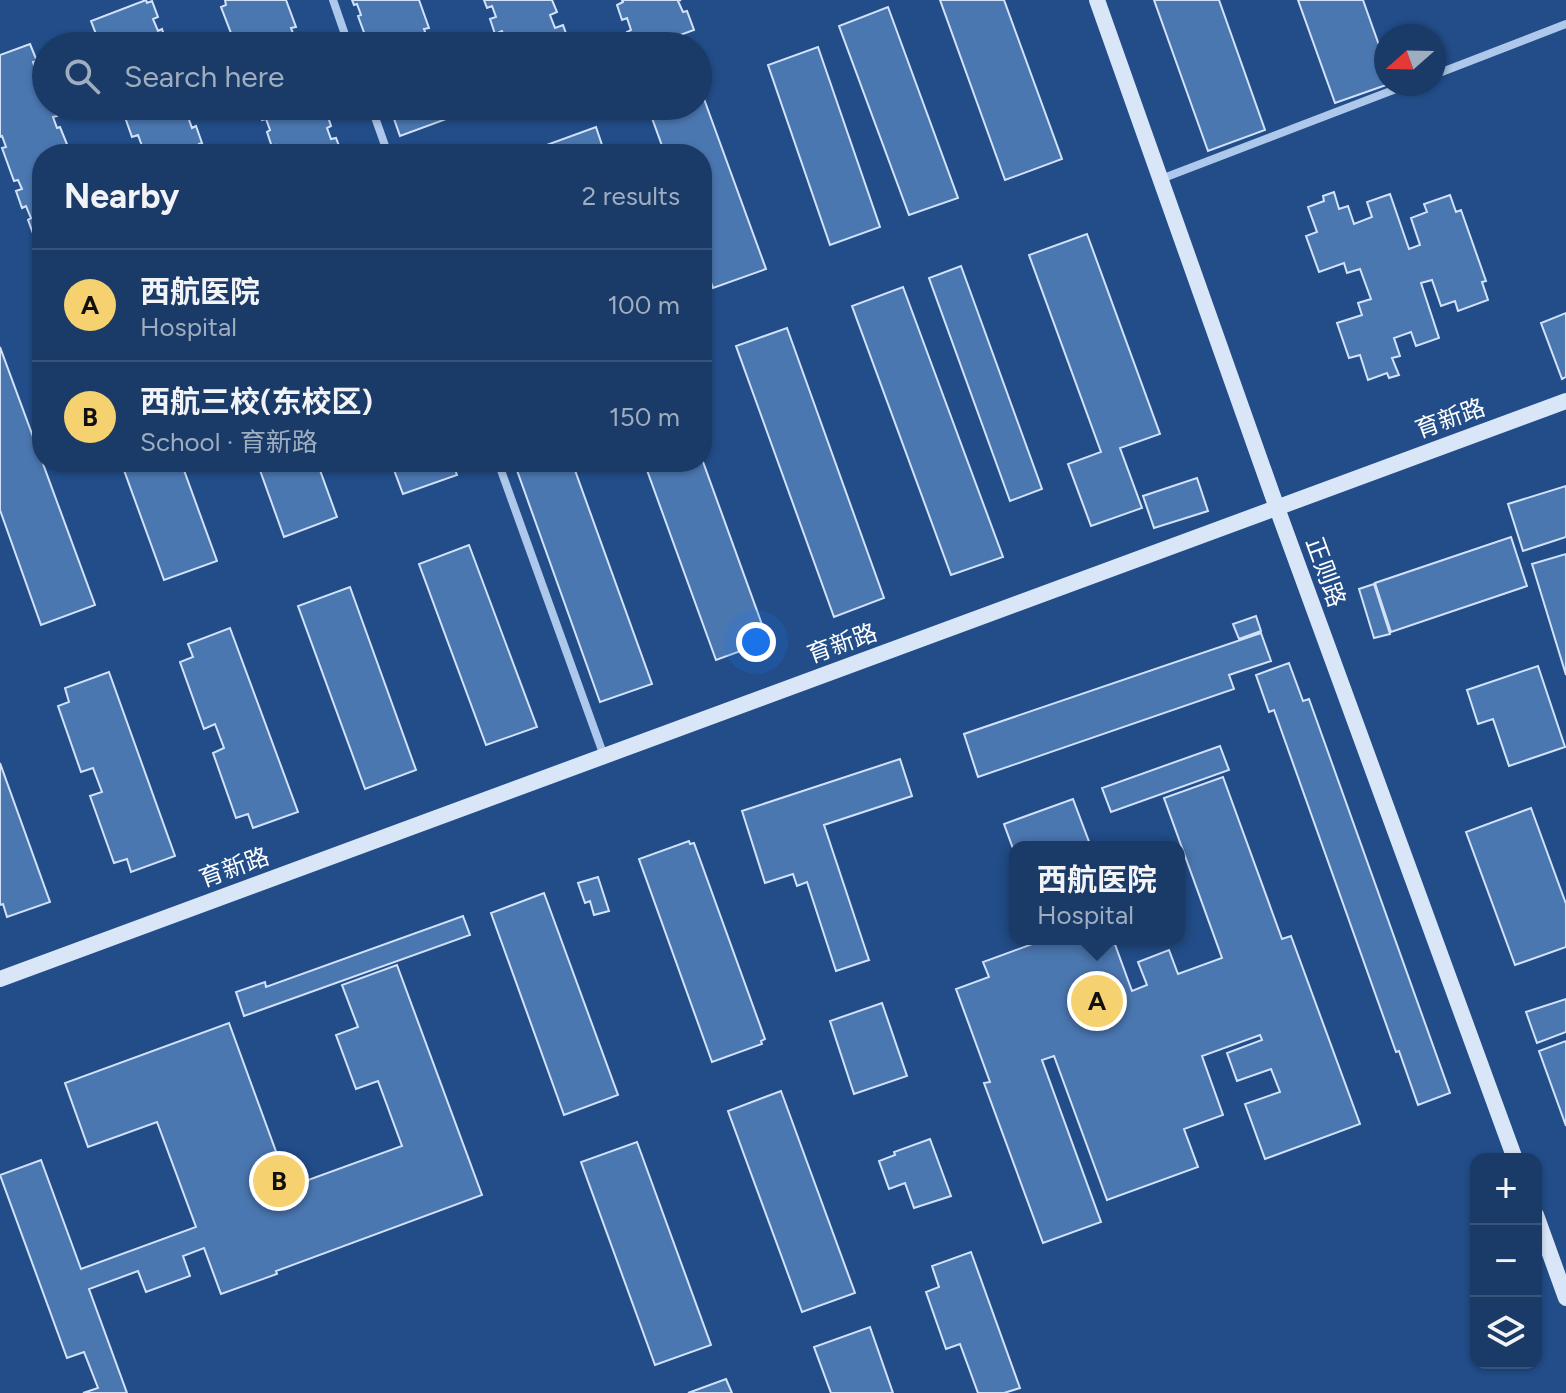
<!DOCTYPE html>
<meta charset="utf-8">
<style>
body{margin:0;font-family:Figtree,"Noto Sans SC",sans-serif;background:#274570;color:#f1f3f6}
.controls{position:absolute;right:24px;bottom:24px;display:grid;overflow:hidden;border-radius:16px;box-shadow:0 2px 6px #0004}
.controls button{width:72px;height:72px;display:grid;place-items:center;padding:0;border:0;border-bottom:2px solid #38547b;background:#1a3a67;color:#f1f3f6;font:40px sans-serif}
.compass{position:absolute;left:1374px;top:24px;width:72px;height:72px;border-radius:50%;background:#1a3a67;box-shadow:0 2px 6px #0004;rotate:250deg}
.you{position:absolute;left:756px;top:642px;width:28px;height:28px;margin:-20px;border:6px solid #fff;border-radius:50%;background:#1a73e8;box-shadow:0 0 0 12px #1a73e833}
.badge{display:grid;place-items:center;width:52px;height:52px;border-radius:50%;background:#f6d16f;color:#111;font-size:26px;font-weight:700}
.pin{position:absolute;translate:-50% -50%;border:4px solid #fff;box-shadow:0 2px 8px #0006}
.popup{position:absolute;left:1009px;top:841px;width:176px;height:104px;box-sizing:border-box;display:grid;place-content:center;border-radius:16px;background:#1a3a67;filter:drop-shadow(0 2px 6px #0005);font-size:26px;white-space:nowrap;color:#9fadc0}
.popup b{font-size:30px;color:#f1f3f6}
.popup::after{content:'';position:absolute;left:50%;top:100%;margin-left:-16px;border:16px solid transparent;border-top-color:#1a3a67}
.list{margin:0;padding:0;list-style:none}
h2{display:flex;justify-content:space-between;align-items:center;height:104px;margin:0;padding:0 32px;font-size:34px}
h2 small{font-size:26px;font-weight:400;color:#9fadc0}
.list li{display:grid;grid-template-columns:52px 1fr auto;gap:24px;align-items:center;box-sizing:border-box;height:112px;padding:0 32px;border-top:2px solid #38547b}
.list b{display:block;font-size:30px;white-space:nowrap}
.list p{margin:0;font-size:26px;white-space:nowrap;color:#9fadc0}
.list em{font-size:26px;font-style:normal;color:#9fadc0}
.icon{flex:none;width:44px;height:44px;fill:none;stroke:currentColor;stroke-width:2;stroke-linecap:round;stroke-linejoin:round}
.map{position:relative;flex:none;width:1566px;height:1393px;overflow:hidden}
.search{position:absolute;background:#1a3a67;box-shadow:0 2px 6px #0004;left:32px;top:32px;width:680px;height:88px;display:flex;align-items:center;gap:20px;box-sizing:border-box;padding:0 28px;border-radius:44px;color:#9fadc0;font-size:30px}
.panel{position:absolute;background:#1a3a67;box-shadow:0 2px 6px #0004;left:32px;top:144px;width:680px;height:328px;border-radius:32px}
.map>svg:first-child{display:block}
</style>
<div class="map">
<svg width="1566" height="1393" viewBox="0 0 1566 1393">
<rect width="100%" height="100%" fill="#224d89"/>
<path fill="#4b77b1" stroke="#d2e2f8" stroke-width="2" d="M146 0 147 3 152 1 158 17 153 19 158 31 162 29 167 45 106 46 102 37 98 39 91 21Z
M225 0H286L296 27 291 28 296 41 301 40 303 46H236L221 7 226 5Z
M352 0H419L429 28 424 29 429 42 433 40 436 46H369L358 16 361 15 357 4 354 5Z
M484 0H552L557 12 550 15 555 28 563 25 568 39 561 42 563 46H501L507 44 502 31 495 34 490 19 496 17 492 6 487 8Z
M622 0H681L678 1 683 12 687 11 694 30 650 46H632L627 32 631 30 627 18 622 20 617 5 623 2Z
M940 0H1004L1062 159 1005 180Z
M1154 0H1219L1265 130 1208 151Z
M1298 0H1363L1386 65V84H1389L1335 103Z
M888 7 958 198 909 215 839 26Z
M30 44 37 61 33 62 37 73 40 72 46 86V90L44 91 46 106H53L57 116 53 117 57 128 60 127 71 154H42V261L37 247 42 245 38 234 34 236 28 220 31 218 26 206 22 208 16 191 22 189 18 180 14 181 2 148 6 147 2 136 0 137V55Z
M818 47 880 227 830 245 768 65Z
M700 88 766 269 713 288 702 257V154H665L648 107 698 106V89Z
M121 106H189L192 116 188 117 192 128 196 126 202 143 199 144 202 154H140L138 148 142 146 138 135 132 137Z
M257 106H319L322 113 326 111 331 126 327 128 331 139 336 138 342 154H279L276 145 272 147 267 132 270 130 266 119 262 120Z
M394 106H457L460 114 400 136 393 116 397 114Z
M596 127 605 154H544L541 147Z
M1334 192 1339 209 1348 206 1354 224 1372 217 1367 202 1390 194 1409 249 1420 245 1411 218 1427 212 1424 204 1450 195 1456 212 1461 210 1486 281 1482 282 1488 300 1458 311 1455 301 1441 306 1432 280 1421 283 1439 338 1416 346 1411 332 1394 338 1400 356 1392 358 1399 375 1389 378 1387 373 1368 380 1360 355 1349 358 1337 323 1362 315 1358 303 1371 299 1360 269 1347 273 1344 263 1319 272 1306 236 1317 232 1308 207 1324 201 1323 196Z
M1087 234 1160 434 1120 448 1142 508 1091 526 1068 464 1101 452 1029 255Z
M961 266 1042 489 1010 501 929 278Z
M903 287 1003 557 951 575 852 306Z
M1566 313V377L1562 379 1541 323Z
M787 328 884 598 834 617 736 346Z
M0 347 95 605 41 625 0 510Z
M702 459 768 641 716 660 644 462H702Z
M121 462H181L217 561 164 580Z
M257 462H317L337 517 284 537Z
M391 462H452L457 475 403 494Z
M514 462H572L652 684 600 702Z
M1197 478 1208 511 1154 528 1143 496Z
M1566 486V537L1523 551 1508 504Z
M1511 537 1527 586 1391 632 1375 583Z
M469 545 537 727 486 745 419 564Z
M1566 554V675L1532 564Z
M1374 584 1390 634 1374 638 1359 589Z
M350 587 416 770 365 789 298 606Z
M1256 616 1261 631 1239 639 1233 624Z
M230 628 298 812 253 828 248 814 236 818 213 753 224 748 215 724 204 729 180 662 193 657 188 644Z
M1261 633 1271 661 1229 675 1234 689 978 777 964 734Z
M1289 663 1303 701 1309 699 1450 1093 1418 1105 1399 1051 1396 1052 1274 710 1269 712 1256 675Z
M1538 666 1565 747 1509 766 1493 719 1478 724 1467 690Z
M109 672 175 856 131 872 127 859 114 863 90 796 102 792 93 768 81 772 58 706 69 702 65 688Z
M1220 746 1229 770 1111 812 1102 788Z
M900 759 912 796 824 825 869 960 836 971 807 882 797 886 793 874 765 883 742 811Z
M0 763 50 902 7 917 3 904 0 905Z
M1223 777 1282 939 1291 936 1360 1124 1265 1159 1245 1104 1280 1092 1271 1069 1237 1081 1227 1053 1262 1040 1260 1035 1202 1056 1223 1115 1184 1129 1198 1167 1107 1200 1054 1056 1042 1060 1101 1222 1043 1243 984 1083 990 1082 956 989 989 977 983 962 1046 939H1113L1132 991 1147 985 1138 962 1169 950 1178 974 1222 958 1164 798Z
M1073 799 1091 847H1015V854L1004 824Z
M1531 808 1566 904V947L1515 965 1466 832Z
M689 841 690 844 694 843 765 1039 761 1041 762 1044 712 1062 639 859Z
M598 877 609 911 594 915 590 901 585 903 578 883Z
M544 893 618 1095 564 1115 491 913Z
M463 916 470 935 244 1016 236 992 265 982 266 987Z
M397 965 482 1195 276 1271 277 1274 221 1294 204 1248 183 1256 190 1276 146 1292 138 1271 89 1289 127 1393H83L98 1388 84 1352 67 1358 0 1175 41 1160 81 1269 196 1227 157 1122 88 1147 65 1083 229 1023 289 1187 402 1146 378 1081 356 1089 336 1035 358 1027 342 985Z
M1566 999V1032L1537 1043 1526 1012Z
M882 1003 907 1076 854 1094 830 1021Z
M1566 1041V1126L1539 1051Z
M781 1091 855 1293 802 1312 728 1111Z
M930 1139 951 1196 914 1208 905 1183 889 1189 879 1161 895 1155 894 1152Z
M637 1142 711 1345 655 1365 581 1162Z
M971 1252 1020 1388 1004 1393H978L960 1344 946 1349 926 1292 939 1287 932 1266Z
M870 1327 893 1393H831L814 1347Z
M726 1379 732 1393H688Z"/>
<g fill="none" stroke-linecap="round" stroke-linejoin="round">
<path stroke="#adc8ea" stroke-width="8" d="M333 0 349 46
M1434 75 1566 24
M371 106 388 154
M1161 179 1409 84
M498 462 604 756"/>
<path stroke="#d8e6f8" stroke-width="16" d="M1097 0 1277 508 1515 1159
M0 979 1566 401
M1536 1215 1566 1298"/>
</g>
<g text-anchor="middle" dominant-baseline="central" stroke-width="6" stroke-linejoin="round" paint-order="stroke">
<g font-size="24" fill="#fff" stroke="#224d89">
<text transform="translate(1450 418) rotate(-20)">育新路</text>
<text transform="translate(1326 572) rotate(70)">正则路</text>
<text transform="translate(842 643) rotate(-20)">育新路</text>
<text transform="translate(234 867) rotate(-20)">育新路</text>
</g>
</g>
</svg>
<div class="controls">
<button>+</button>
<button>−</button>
<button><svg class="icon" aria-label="layers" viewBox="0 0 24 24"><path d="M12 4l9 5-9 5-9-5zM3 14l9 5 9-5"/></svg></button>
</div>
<svg class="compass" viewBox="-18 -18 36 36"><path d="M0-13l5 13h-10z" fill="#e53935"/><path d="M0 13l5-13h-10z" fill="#9fadc0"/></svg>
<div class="you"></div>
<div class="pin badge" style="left:1097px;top:1001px">A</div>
<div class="popup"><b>西航医院</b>Hospital</div>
<div class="pin badge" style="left:279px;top:1181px">B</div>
<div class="search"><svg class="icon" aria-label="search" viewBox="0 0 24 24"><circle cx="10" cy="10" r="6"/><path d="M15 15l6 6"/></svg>Search here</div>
<section class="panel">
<h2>Nearby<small>2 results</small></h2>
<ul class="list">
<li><span class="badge">A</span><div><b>西航医院</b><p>Hospital</p></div><em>100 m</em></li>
<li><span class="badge">B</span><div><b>西航三校(东校区)</b><p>School · 育新路</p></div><em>150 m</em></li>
</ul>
</section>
</div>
